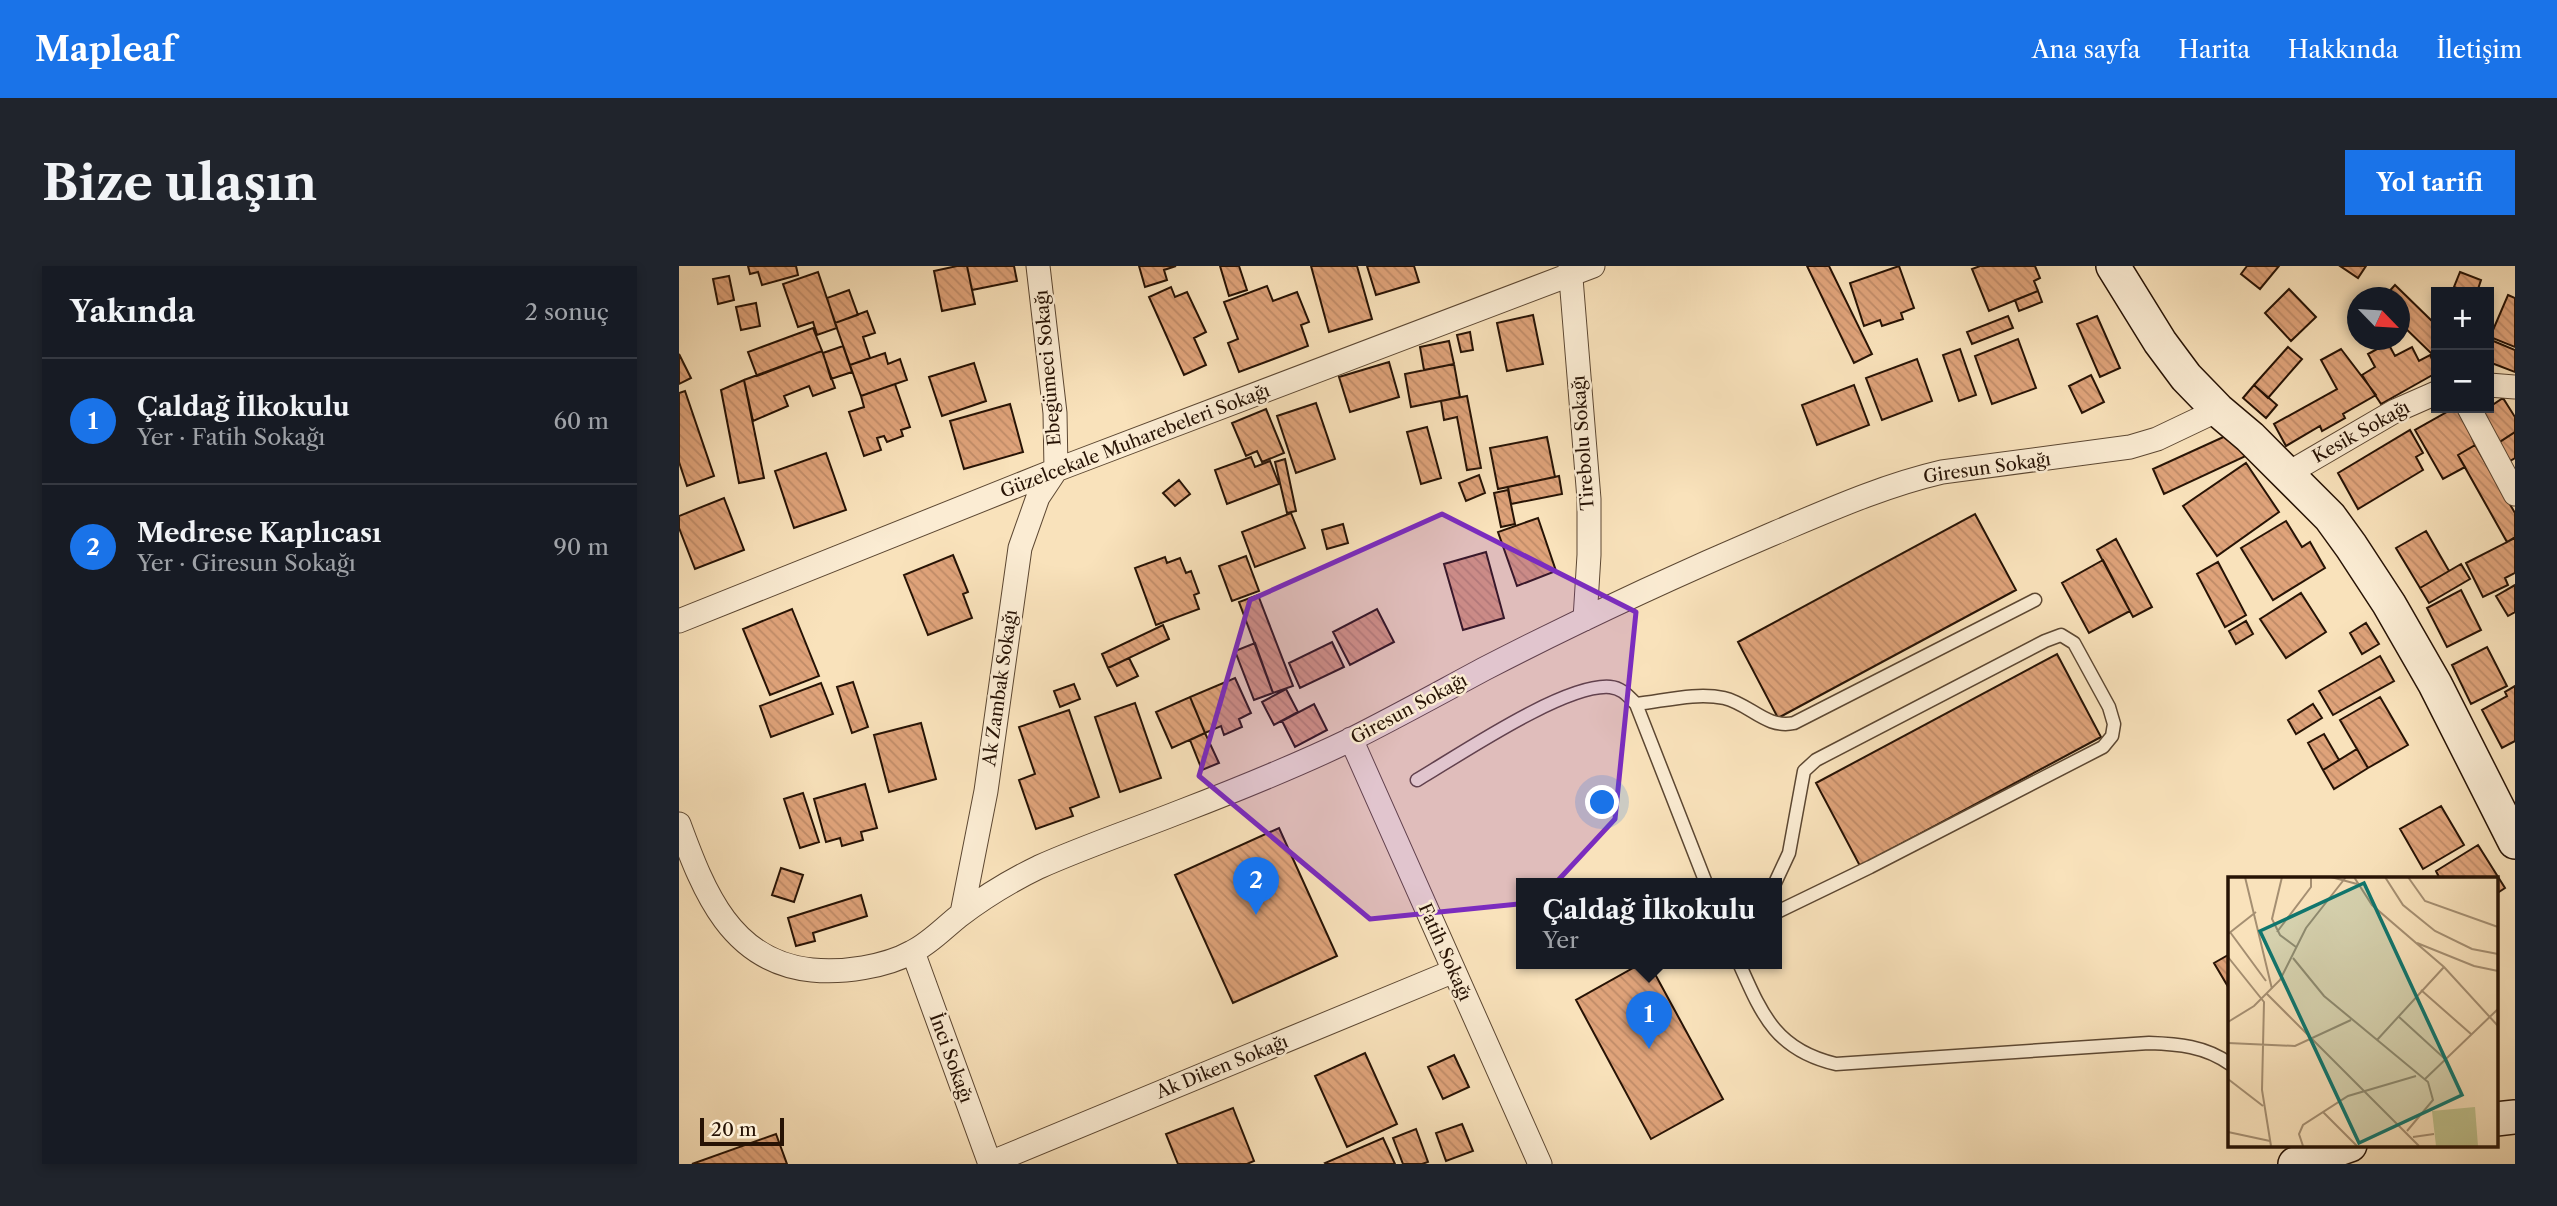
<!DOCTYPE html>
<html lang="tr">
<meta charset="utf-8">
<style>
body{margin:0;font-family:"Libre Caslon Text",serif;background:#20242c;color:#f1f3f6}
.controls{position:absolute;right:21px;top:21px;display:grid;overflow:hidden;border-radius:0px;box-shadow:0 4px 10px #0003}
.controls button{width:63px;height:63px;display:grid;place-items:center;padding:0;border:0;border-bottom:2px solid #363941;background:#171b24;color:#f1f3f6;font:35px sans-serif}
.compass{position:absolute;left:1668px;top:21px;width:63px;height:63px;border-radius:50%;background:#171b24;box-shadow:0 4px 10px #0003;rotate:115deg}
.scale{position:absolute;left:21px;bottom:18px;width:84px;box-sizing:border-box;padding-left:7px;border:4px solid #271305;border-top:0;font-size:19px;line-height:24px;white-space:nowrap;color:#271305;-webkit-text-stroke:5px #fbecd3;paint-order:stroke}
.you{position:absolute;left:924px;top:537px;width:24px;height:24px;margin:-18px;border:5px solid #fff;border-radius:50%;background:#1a73e8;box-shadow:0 0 0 10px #1a73e833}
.badge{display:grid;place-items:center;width:46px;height:46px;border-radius:50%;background:#1a73e8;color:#fff;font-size:23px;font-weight:700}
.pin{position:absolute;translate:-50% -58px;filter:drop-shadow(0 2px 4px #0008)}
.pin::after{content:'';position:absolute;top:37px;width:24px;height:21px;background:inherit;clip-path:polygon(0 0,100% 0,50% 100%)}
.popup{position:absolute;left:837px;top:612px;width:266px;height:91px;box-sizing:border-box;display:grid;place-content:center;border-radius:0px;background:#171b24;filter:drop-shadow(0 2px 5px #0005);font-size:23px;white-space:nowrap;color:#9ea1a6}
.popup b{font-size:26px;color:#f1f3f6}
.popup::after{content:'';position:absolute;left:50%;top:100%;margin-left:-14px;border:14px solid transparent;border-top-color:#171b24}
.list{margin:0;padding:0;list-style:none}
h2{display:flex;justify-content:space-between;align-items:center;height:91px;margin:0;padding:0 28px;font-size:30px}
h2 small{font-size:23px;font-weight:400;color:#9ea1a6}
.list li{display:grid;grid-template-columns:46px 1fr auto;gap:21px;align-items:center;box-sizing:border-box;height:126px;padding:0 28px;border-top:2px solid #363941}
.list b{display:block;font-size:26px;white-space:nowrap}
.list p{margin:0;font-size:23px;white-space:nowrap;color:#9ea1a6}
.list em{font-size:23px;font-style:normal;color:#9ea1a6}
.map{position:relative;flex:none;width:1836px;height:898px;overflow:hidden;border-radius:0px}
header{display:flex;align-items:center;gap:42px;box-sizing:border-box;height:98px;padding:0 35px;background:#1a73e8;color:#fff}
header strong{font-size:33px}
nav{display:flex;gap:38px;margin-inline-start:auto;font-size:24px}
.intro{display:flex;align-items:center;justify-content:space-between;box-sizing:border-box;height:168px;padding:0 42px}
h1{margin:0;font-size:49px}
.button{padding:18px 32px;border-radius:0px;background:#1a73e8;color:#fff;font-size:24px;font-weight:700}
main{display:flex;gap:42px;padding:0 42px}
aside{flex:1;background:#171b24;border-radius:0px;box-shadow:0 4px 10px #0003}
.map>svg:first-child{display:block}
</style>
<header>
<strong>Mapleaf</strong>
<nav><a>Ana sayfa</a><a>Harita</a><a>Hakkında</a><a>İletişim</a></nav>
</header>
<div class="intro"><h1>Bize ulaşın</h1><a class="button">Yol tarifi</a></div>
<main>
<aside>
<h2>Yakında<small>2 sonuç</small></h2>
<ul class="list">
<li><span class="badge">1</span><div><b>Çaldağ İlkokulu</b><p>Yer · Fatih Sokağı</p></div><em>60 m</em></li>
<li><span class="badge">2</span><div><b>Medrese Kaplıcası</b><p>Yer · Giresun Sokağı</p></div><em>90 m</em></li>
</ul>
</aside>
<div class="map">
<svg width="1836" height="898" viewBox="0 0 1836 898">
<defs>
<pattern id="building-back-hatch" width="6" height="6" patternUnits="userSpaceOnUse" patternTransform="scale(1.75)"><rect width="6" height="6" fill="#dfa37a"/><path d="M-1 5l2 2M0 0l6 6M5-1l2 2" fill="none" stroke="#bf8b68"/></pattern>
</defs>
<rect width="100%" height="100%" fill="#f9e2bb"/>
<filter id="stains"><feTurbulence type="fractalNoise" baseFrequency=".00286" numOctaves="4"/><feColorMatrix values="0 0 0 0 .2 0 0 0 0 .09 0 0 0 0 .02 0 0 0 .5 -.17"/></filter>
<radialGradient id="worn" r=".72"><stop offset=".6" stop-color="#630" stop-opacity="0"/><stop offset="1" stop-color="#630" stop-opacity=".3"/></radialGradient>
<path fill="url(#building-back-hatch)" stroke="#271305" stroke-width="2" d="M69 0H117L119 9 83 19 79 6 71 8Z
M278 0H288L296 38 263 45 255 5Z
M288 0H335L338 15 293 24Z
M460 0H497L485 4 488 14 466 21Z
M541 0H560L568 24 550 30Z
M632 0H678L693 53 650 66Z
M688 0H735L740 16 697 29Z
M1128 0H1150L1193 88 1175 97Z
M1220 0 1235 42 1222 47 1224 53 1203 60 1201 54 1185 60 1171 17Z
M1301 0H1356L1361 12 1355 15 1359 25 1310 45 1293 3Z
M1568 0H1600L1581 23 1562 8Z
M1661 0H1687L1679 12Z
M139 6 158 62 138 69 134 56 119 61 104 18Z
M1781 6 1802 14 1798 26H1788L1775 21Z
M50 10 55 34 39 38 34 13Z
M1716 19 1757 59V92L1720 56V32H1704Z
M588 20 594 35 618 26 630 56 622 59 629 80 560 106 549 77 559 73 545 36Z
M492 21 496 31 508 26 527 66 515 72 527 99 505 109 470 31Z
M1610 23 1637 51 1612 75 1586 47Z
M170 24 179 49 156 57 148 32Z
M1359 25 1363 36 1340 45 1336 34Z
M1829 29 1836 32V81L1811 71Z
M77 37 81 60 62 64 57 41Z
M188 45 196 67 184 71 191 92 171 99 156 57Z
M854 49 864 98 828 105 818 57Z
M1329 50 1334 62 1293 78 1288 66Z
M1418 50 1441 102 1421 111 1398 58Z
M134 62 143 85 78 110 69 86Z
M791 66 794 84 782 86 778 69Z
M1339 73 1357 122 1313 138 1296 90Z
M1812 74 1836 84V106L1810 96V81Z
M770 75 775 98 745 104 741 81Z
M1709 77 1716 90 1733 81 1740 95 1751 89 1757 101V107L1702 138 1683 109 1696 101 1689 88Z
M164 80 173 106 152 113 144 87Z
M1609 81 1623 93 1589 132 1575 119Z
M1281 83 1297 129 1280 135 1264 89Z
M1662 83 1697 129 1664 148 1666 152 1643 165 1641 160 1607 180 1595 158 1658 123 1642 94Z
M143 85 156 122 134 130 130 120 105 130 109 140 74 155 65 114Z
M206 87 209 98 221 93 228 114 182 130 171 99Z
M0 88 12 112 0 118Z
M1238 93 1253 135 1203 154 1187 112Z
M710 96 720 131 671 146 660 111Z
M295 97 307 135 263 150 250 111Z
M775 98 781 131 732 141 726 108Z
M1412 109 1425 136 1403 147 1390 120Z
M65 114 85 212 60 217 42 124Z
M216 118 231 161 222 164 224 170 208 176 205 170 198 172 202 184 185 190 170 146 185 141 182 130Z
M1175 119 1190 159 1138 179 1123 139Z
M1575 119 1598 139 1587 152 1564 132Z
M6 125 35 210 8 220 0 196V127Z
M788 130 802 202 788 204 778 151 765 154 762 135Z
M1824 132 1836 151V166L1819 177 1800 148Z
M637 137 656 193 617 207 598 150Z
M331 138 344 186 285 203 271 155Z
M1775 142H1781L1796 179 1779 189 1786 201 1764 213 1736 164Z
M587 143 605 187 583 196 578 185 567 190 553 157Z
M748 161 762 212 742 218 728 166Z
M1731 164 1744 187 1737 191 1744 204 1679 243 1659 207Z
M1836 166V192L1831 195 1819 177Z
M1551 168 1569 189 1485 228 1474 203Z
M868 171 876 211 819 223 811 182Z
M1796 179 1836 247V271L1828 276 1779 189Z
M147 187 167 244 115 262 96 205Z
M572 191 576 201 591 195 600 218 548 238 536 204Z
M606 193 617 245 608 247 596 196Z
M1567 197 1600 246 1538 290 1504 240Z
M800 209 806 227 787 235 780 217Z
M880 210 883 228 832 238 829 221Z
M500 214 511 228 496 240 484 227Z
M829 224 836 258 822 261 815 227Z
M45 232 65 284 16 303 0 262V250Z
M612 247 626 282 576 301 563 266Z
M1296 248 1337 324 1099 452 1059 376Z
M859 252 877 305 838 320 819 266Z
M1607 255 1623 281 1631 276 1646 302 1594 334 1562 282Z
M664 258 669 277 648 283 643 264Z
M1747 265 1770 305 1741 322 1717 282Z
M1836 272V307L1826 312 1829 319 1804 331 1787 297Z
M1437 273 1473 341 1454 351 1418 284Z
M807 286 825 352 784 364 765 298Z
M274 289 289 326 284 328 293 352 249 369 225 309Z
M567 290 580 325 553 335 540 300Z
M486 291 488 297 501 292 507 307 512 305 520 327 515 329 520 343 477 359 456 302Z
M1424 294 1451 345 1410 367 1383 317Z
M1539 296 1567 349 1546 361 1518 308Z
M1782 298 1791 313 1750 337 1741 322Z
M1836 319V346L1829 350 1817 330Z
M1782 324 1802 364 1768 381 1748 342Z
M1622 327 1647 366 1607 392 1581 353Z
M579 329 614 420 594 427 560 336Z
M113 343 140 410 91 429 64 363Z
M698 343 715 376 671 399 654 366Z
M1567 355 1574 368 1557 378 1550 365Z
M1687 357 1700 378 1683 388 1671 367Z
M484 359 490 373 429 402 423 388Z
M653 376 665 401 621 422 610 397Z
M576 377 594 427 575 434 556 385Z
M1808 381 1828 420 1792 438 1773 399Z
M1378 388 1422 471 1181 600 1137 517Z
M1701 390 1715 415 1654 449 1640 425Z
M450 392 459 410 438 420 429 402Z
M556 412 572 447 560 453 563 461 545 469 542 460 526 467 511 431Z
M174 416 189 461 173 467 158 421Z
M142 417 154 448 92 471 81 440Z
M395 418 401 433 381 441 375 425Z
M1836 420V475L1823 482 1803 444 1828 430 1826 426Z
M607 423 619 446 595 459 583 436Z
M511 431 526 467 493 482 477 446Z
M1701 431 1729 479 1689 502 1661 454Z
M456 437 482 512 441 526 416 451Z
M635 438 648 464 616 481 603 455Z
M1634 438 1643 452 1617 468 1609 454Z
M390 444 420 531 391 542 394 550 357 563 340 514 356 508 340 461Z
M242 457 257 513 210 526 195 469Z
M526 467 540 497 523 504 511 474Z
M1645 468 1660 494 1644 504 1629 477Z
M1678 483 1689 502 1655 523 1644 504Z
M186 518 198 562 182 566 184 574 163 580 161 572 147 576 135 533Z
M124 527 140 576 121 582 105 533Z
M1762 540 1785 579 1744 603 1721 563Z
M600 562 658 690 554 737 496 609Z
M1799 579 1826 622 1817 628V613H1761L1757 605Z
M102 602 124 609 115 636 93 629Z
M182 629 188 650 134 667 136 675 117 680 109 652Z
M1551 688V724L1535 697Z
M963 697H970L1044 833 972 873 897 734Z
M686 787 718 858 668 881 636 810Z
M775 789 790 821 764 833 749 801Z
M554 842 575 895 568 898H499L487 868Z
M783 858 794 885 767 895 757 867Z
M737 863 749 896 743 898H724L714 872Z
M97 868 108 898H13Z
M704 872 716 898H647L646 897Z"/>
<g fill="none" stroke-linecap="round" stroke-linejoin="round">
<defs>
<path id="lane" d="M957 438C985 435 1017 426 1045 432 1071 438 1087 463 1115 457L1356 334
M738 514C779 490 886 417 931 421 943 422 949 430 957 438L1027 617
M1096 617 1110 587 1125 505 1137 494 1366 375 1382 369 1395 377 1430 441 1435 458 1433 470 1424 481 1191 601 1098 646
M1060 697C1083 749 1097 784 1157 798L1470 777C1499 778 1526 780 1551 798"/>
<path id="street" d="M891 0 910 233V289L906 353
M1810 119 1836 121
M1790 142 1836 228
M1608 208 1716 145 1757 127
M0 355 377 204 914 0
M672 473 861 898
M0 558C25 626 52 696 133 704 164 707 206 701 233 686 250 678 265 662 280 650 305 631 331 615 360 601 407 580 455 564 503 545 560 523 617 500 671 474 717 451 762 426 807 402 900 354 995 310 1091 269 1148 245 1203 220 1263 206L1451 181 1478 173 1539 144
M283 647 307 525 341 282 359 231 377 204 376 147 359 0
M234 686 311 898
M311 897 775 705"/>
<path id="secondary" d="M1434 0 1481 76 1507 111 1539 144 1571 171 1651 251 1672 280 1710 338 1756 418 1836 576
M1817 853 1836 851
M1616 898 1671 879"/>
</defs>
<use href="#lane" stroke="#5c4732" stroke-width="15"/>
<use href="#street" stroke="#5c4732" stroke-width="25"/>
<use href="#secondary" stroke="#271305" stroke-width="36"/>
<use href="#lane" stroke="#fbecd3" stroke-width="12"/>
<use href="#street" stroke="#fbecd3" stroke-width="23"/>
<use href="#secondary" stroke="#fbecd3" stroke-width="33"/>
</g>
<path fill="#7b2cbf" fill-opacity="0.2" stroke="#7b2cbf" stroke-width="5" stroke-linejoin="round" d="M763 248 957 346 936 553 859 636 691 653 520 510 571 334Z"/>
<g text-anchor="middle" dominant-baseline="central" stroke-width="5" stroke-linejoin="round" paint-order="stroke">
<g font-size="18" fill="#271305" stroke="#fbecd3">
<text transform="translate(369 102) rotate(-95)">Ebegümeci Sokağı</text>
<text transform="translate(1682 166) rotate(-29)">Kesik Sokağı</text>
<text transform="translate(456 175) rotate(-21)">Güzelcekale Muharebeleri Sokağı</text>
<text transform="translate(904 177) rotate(-94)">Tirebolu Sokağı</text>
<text transform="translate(1308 202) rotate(-8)">Giresun Sokağı</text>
<text transform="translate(321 422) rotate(-82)">Ak Zambak Sokağı</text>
<text transform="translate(730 443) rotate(-28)">Giresun Sokağı</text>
<text transform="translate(766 686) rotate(66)">Fatih Sokağı</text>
<text transform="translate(272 792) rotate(70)">İnci Sokağı</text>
<text transform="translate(543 801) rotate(-22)">Ak Diken Sokağı</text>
</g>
</g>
<g transform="translate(1549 611)">
<rect width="270" height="270" fill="#f9e2bb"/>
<path d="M247 230 250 269H208L204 234Z" fill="#c0c38e"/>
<path fill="none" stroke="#a58f72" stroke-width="2" d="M17 0 44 112M54 0 44 42 52 58 68 70M103 0 129 7M126 0 144 28 216 90 270 149M157 0 175 28 207 54 244 72 270 77M180 0 197 24 270 50M2 55 38 104M49 55 83 10V0M0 57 28 35M189 66 246 89 270 94M0 80 36 125 34 213 43 269M65 81 96 119 200 205 205 223 179 254M193 113 243 157M39 117 191 269M170 139 217 182M0 145 26 129 52 103 78 51 118 0M149 163 216 90M0 166 67 169 123 143M0 202 35 229M197 202 270 132M95 235 129 269M0 255 42 264M185 260 206 257M75 269 71 257 75 248 120 219 188 199"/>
<path fill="#0f766e" fill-opacity="0.15" stroke="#0f766e" stroke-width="3.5" d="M136 6 234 218 131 266 32 54Z"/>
<rect width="270" height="270" fill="none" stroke="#271305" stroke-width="3.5"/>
</g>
<rect width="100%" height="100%" filter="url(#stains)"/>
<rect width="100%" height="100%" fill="url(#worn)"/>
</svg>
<div class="controls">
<button>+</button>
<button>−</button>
</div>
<svg class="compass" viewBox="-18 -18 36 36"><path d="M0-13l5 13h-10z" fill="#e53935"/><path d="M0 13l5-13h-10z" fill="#9ea1a6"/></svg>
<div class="scale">20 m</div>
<div class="you"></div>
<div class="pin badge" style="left:970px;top:783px">1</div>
<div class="popup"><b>Çaldağ İlkokulu</b>Yer</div>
<div class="pin badge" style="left:577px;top:649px">2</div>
</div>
</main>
